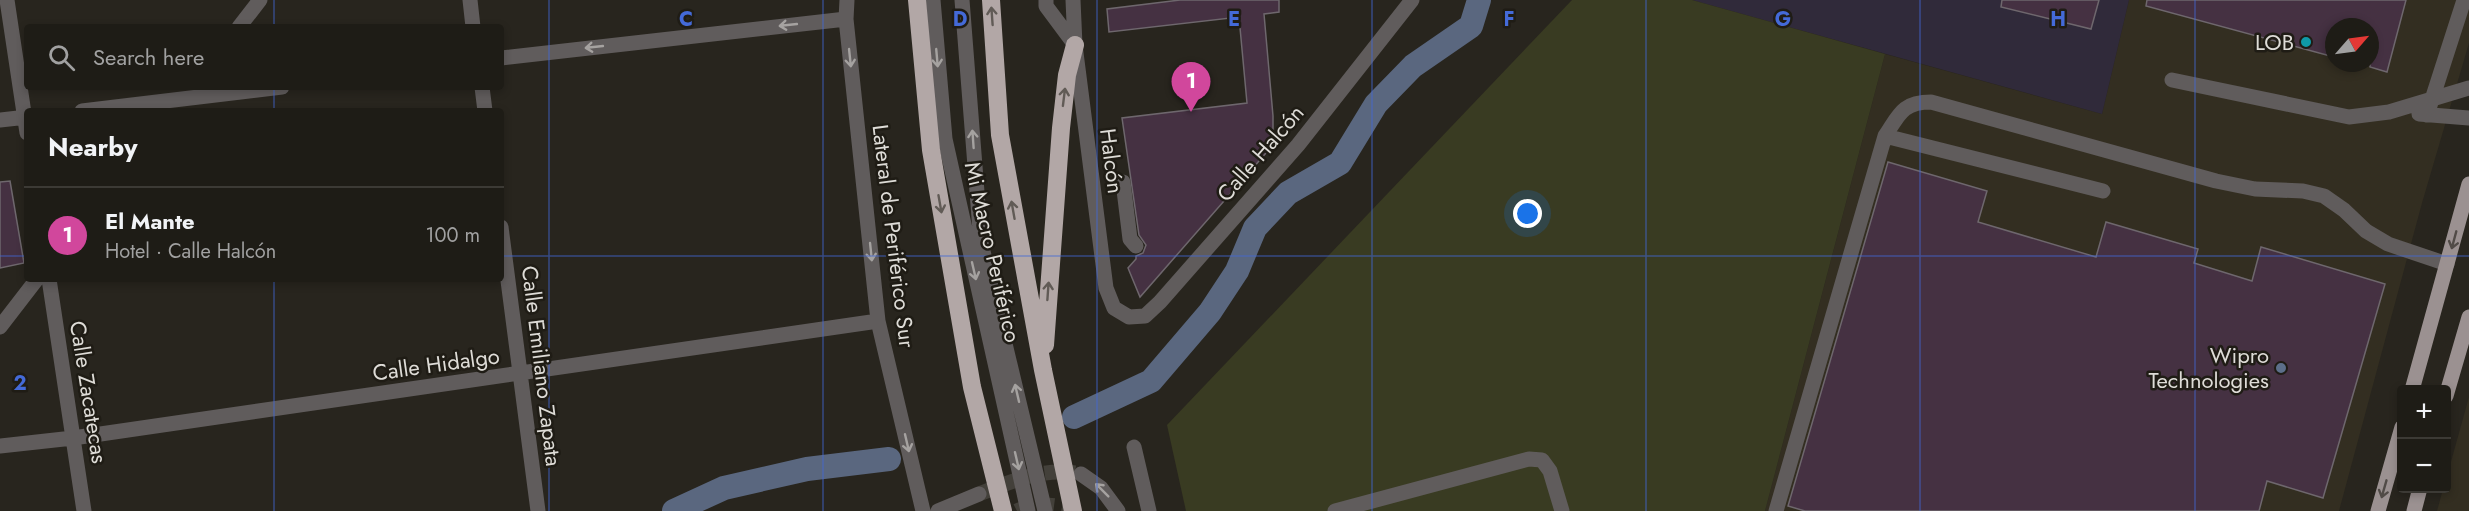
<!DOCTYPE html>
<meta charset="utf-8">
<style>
body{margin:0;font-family:Jost,sans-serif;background:#26251f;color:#f1f3f6}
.controls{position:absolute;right:18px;bottom:18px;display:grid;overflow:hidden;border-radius:6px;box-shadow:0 3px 9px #0003}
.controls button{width:54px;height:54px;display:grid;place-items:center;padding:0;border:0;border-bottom:2px solid #3c3a35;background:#1e1c16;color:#f1f3f6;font:30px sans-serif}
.compass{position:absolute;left:2325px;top:18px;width:54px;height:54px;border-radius:50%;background:#1e1c16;box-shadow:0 3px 9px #0003;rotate:62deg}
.you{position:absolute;left:1528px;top:214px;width:21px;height:21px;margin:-15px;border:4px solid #fff;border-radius:50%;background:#1a73e8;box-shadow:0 0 0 9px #1a73e833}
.badge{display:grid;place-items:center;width:39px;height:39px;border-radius:50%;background:#db2777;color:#fff;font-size:20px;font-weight:700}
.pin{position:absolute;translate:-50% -50px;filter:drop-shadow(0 2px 3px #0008)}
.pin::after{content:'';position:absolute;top:32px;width:21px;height:18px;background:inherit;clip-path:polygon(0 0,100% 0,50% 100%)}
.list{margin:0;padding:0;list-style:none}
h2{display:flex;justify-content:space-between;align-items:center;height:78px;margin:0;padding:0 24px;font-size:26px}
h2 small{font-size:20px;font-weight:400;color:#a1a1a1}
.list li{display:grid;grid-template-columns:39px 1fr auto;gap:18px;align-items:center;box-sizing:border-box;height:96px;padding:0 24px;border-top:2px solid #3c3a35}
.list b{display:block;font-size:22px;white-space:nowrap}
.list p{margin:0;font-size:20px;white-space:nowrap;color:#a1a1a1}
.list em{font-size:20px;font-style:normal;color:#a1a1a1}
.icon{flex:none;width:33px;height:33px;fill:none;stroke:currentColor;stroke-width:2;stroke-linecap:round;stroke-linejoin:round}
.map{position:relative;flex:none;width:2469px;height:511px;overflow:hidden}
.search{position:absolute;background:#1e1c16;box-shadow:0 3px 9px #0003;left:24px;top:24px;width:480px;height:66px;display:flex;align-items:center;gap:15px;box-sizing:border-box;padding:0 21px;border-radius:6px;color:#a1a1a1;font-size:22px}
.panel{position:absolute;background:#1e1c16;box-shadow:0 3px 9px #0003;left:24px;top:108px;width:480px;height:174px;border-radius:6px}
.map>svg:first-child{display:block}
</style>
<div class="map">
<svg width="2469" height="511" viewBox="0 0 2469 511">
<rect width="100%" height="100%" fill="#28251e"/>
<path fill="#332e21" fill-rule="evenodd" d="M2129 0H2469V43L2422 203 2339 511H1765L1885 54 2102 114ZM2334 27H2370V63H2334Z
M2469 397V511H2437L2443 489 2446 488 2447 476Z"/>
<path fill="#302a3a" d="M1692 0H2129L2102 114Z"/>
<path fill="#393b22" d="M1572 0H1692L1885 54 1765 511H1186L1167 425Z"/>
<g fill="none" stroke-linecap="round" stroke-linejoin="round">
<path stroke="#5a677f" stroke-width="24" d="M1074 417 1151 381 1210 312 1237 271 1255 228 1288 193 1340 163 1376 104 1413 66 1471 26 1479 0
M674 511 724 488 807 469 889 459"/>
</g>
<path fill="#453142" stroke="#6e676d" stroke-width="1.5" d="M1180 0H1279V12L1264 14 1273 116V145L1140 297 1128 268 1136 259V256L1143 253 1146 245 1139 235 1122 118 1247 103 1239 17 1109 32 1107 9Z
M2002 0H2099L2091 29 2001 7Z
M2147 0H2406L2387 72 2370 67V27H2334V57L2146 6Z
M1888 162 1987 191 1978 222 2096 257 2106 222 2198 249 2194 263 2252 281 2261 247 2385 284 2323 498 2267 481 2259 511H1805L1788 506Z
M10 181 24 263 0 268V182Z"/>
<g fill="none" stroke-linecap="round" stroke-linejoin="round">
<path stroke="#43403a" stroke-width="15" stroke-dasharray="15 8" stroke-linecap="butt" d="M979 494C1011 482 1040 468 1075 473
M1017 511C1034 502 1057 504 1075 511"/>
<path stroke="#605c5c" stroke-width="15" d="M7 0 27 133
M470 0 473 27
M847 0 846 19 878 321 923 511
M933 0 945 139 1028 511
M962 0 981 243 1045 511
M1046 0V6L1075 45
M1073 0 1075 45 1106 288 1114 308 1129 317 1145 316 1160 302 1298 145 1412 0
M239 27 260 0
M501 58 846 19
M2172 80 2349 117 2389 112 2469 88
M482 87 485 111
M82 111 282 87
M2419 114 2469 118
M2427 115 2464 0
M0 120 27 117
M1885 136 2103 191
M1123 182 1130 239 1136 246
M501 227 538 511
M49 279 84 511
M0 327 37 279
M0 446 73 438 878 321
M1134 447 1149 511
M1081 474 1101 488 1118 511
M938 511 979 494
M1335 511 1529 459 1542 460 1550 471 1562 511
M1776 511 1885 136C1899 115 1902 102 1931 102L2216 181 2255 189 2303 191 2324 196 2344 210 2366 231 2388 244 2447 264"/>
<path stroke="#9b9191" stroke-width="15" d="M2412 390 2469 184
M2446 396 2469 317
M2378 511 2402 427
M2414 511 2420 488"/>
<path stroke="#b2a7a6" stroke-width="18" d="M917 0 931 150 972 387 1003 511
M991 0 1000 135 1043 370 1073 511
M1045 345 1061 128 1067 75 1075 45"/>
</g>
<defs><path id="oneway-shaft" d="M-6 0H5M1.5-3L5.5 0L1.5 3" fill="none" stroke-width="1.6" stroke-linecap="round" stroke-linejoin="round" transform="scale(1.5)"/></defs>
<g stroke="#615b56">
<use href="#oneway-shaft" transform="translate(992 16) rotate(-94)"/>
<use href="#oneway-shaft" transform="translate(1064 97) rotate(-83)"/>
<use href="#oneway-shaft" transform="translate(940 204) rotate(80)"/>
<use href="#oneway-shaft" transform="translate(1013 210) rotate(-100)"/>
<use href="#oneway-shaft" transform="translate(1048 291) rotate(-86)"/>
</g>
<g stroke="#a5a2a0">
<use href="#oneway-shaft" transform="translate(788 25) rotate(174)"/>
<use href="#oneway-shaft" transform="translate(594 47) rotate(174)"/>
<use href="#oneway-shaft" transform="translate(850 58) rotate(84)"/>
<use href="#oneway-shaft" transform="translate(937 58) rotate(85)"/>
<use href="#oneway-shaft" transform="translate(973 139) rotate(-94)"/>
<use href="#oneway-shaft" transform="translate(871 252) rotate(84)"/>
<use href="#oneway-shaft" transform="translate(974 271) rotate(77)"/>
<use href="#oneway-shaft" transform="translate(1017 393) rotate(-103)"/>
<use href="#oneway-shaft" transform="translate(907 443) rotate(77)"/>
<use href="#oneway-shaft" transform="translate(1017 461) rotate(77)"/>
<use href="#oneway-shaft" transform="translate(1102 490) rotate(-135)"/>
</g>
<g stroke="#514b47">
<use href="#oneway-shaft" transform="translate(2454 240) rotate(105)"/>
<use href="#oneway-shaft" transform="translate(2384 489) rotate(106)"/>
</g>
<path fill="none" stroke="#446ad8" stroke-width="1.5" stroke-opacity="0.55" d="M274 0V27M549 0V511M823 0V511M1097 0V511M1372 0V511M1646 0V511M1920 0V511M2195 0V511M274 87V111M0 256H27M501 256H2469M274 279V511"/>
<circle fill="#0f9aa8" stroke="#1f1c15" stroke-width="2" cx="2306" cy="42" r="6"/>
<circle fill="#5c6f8a" stroke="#1f1c15" stroke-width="2" cx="2281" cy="368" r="6"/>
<g text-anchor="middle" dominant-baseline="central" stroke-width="5" stroke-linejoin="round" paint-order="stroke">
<g font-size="22" fill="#dedcd7" stroke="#1f1c15" text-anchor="end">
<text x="2294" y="42">LOB</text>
<text x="2269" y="355">Wipro<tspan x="2269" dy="25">Technologies</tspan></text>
</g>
<g font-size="22" fill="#dedcd7" stroke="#1f1c15">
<text transform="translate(1260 153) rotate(-49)">Calle Halcón</text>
<text transform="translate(1112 161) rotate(83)">Halcón</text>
<text transform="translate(894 236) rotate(83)">Lateral de Periférico Sur</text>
<text transform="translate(993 252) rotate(77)">Mi Macro Periférico</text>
<text transform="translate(436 364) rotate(-8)">Calle Hidalgo</text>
<text transform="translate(542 366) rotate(83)">Calle Emiliano Zapata</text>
<text transform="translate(89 392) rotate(81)">Calle Zacatecas</text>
</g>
</g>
<g font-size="20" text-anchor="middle" font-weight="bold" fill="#446ad8" stroke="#1f1c15" stroke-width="5" stroke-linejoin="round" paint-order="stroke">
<text x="686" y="26">C</text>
<text x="960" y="26">D</text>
<text x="1234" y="26">E</text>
<text x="1509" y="26">F</text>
<text x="1783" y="26">G</text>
<text x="2058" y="26">H</text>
<text x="20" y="390">2</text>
</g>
</svg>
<div class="controls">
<button>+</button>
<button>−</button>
</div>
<svg class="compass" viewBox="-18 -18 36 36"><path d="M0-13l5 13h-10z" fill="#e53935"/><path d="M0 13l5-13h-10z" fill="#a1a1a1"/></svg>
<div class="you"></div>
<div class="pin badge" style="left:1191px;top:112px;background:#d1479c">1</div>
<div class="search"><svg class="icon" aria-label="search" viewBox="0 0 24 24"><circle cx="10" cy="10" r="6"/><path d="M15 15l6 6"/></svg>Search here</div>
<section class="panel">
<h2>Nearby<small></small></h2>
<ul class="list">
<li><span class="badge" style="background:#d1479c">1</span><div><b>El Mante</b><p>Hotel · Calle Halcón</p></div><em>100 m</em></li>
</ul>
</section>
</div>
